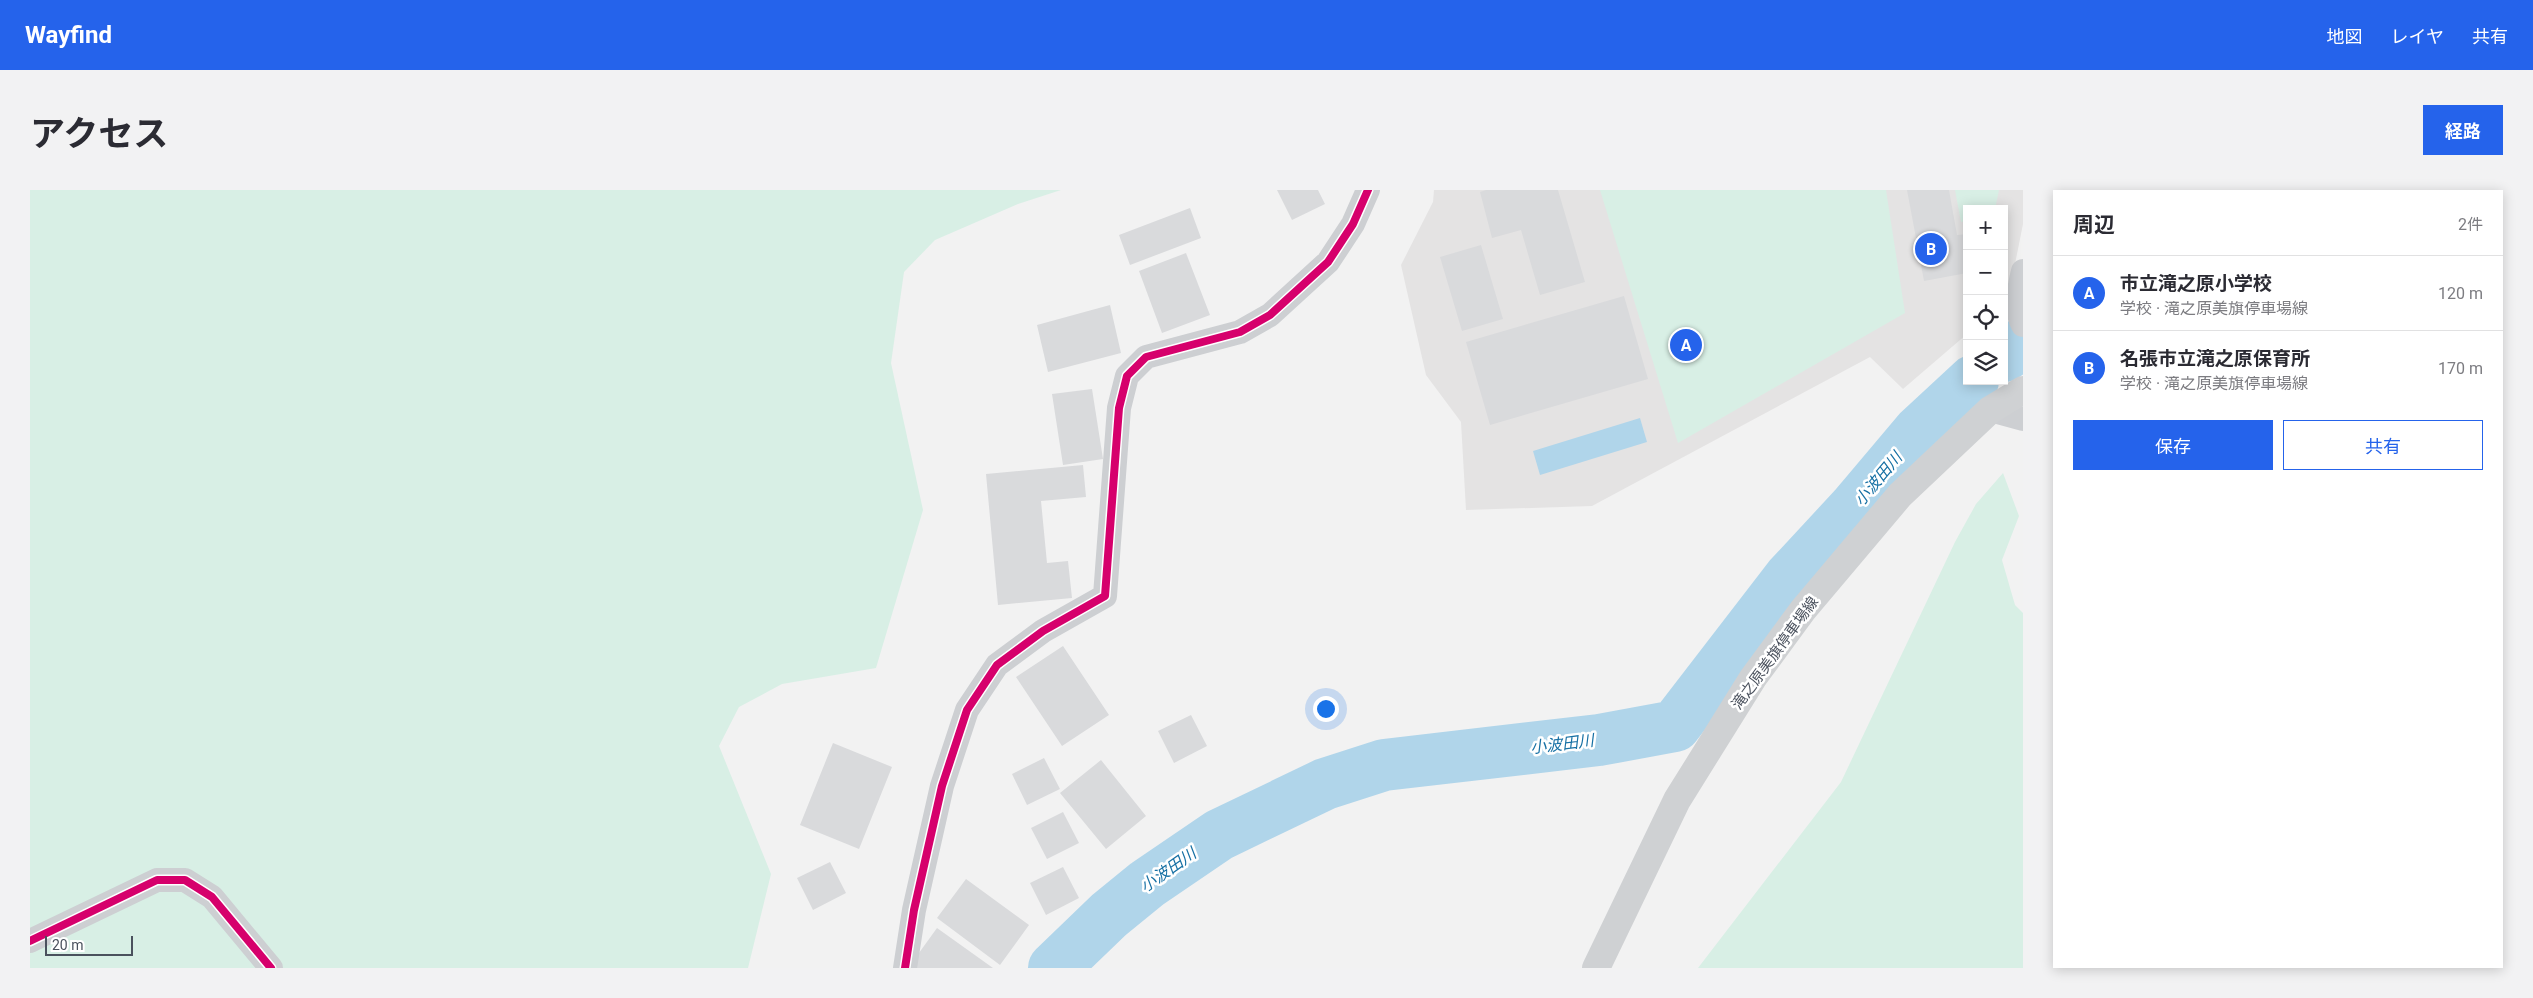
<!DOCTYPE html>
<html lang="ja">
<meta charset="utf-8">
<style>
body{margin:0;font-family:Roboto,"Noto Sans JP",sans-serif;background:#f2f2f3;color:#2b2b33}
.controls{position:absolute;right:15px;top:15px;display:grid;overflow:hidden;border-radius:0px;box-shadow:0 2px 12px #0003}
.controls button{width:45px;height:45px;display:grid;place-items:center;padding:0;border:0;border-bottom:1px solid #e1e1e2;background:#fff;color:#2b2b33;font:25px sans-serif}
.scale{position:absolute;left:15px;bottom:12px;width:88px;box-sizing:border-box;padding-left:5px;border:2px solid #4a515d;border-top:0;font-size:14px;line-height:18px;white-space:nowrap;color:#4a515d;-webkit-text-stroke:4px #fff;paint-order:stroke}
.you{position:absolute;left:1295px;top:518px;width:18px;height:18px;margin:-12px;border:4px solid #fff;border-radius:50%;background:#1a73e8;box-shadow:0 0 0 8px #1a73e833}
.badge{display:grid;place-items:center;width:32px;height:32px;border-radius:50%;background:#2563eb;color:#fff;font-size:16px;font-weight:700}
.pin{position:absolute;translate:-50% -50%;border:2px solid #fff;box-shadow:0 1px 5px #0006}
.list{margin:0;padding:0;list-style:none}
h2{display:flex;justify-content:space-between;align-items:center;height:65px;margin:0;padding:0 20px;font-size:21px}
h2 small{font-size:16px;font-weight:400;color:#7c7c81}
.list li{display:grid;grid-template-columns:32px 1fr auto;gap:15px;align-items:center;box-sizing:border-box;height:75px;padding:0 20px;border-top:1px solid #e1e1e2}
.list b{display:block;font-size:19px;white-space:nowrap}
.list p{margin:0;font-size:16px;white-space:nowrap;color:#7c7c81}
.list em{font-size:16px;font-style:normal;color:#7c7c81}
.actions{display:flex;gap:10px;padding:15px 20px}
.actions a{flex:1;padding:11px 0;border:1px solid #2563eb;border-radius:0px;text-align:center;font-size:18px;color:#2563eb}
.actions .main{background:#2563eb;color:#fff}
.icon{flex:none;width:28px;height:28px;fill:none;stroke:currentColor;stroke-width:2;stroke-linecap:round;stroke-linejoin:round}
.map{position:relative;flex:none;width:1993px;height:778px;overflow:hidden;border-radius:0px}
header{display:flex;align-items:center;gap:30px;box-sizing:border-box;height:70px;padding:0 25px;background:#2563eb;color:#fff}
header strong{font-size:24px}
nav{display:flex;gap:28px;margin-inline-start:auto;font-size:18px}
.intro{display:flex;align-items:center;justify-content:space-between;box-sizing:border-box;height:120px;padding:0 30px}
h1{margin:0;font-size:35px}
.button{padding:12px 22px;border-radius:0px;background:#2563eb;color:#fff;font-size:18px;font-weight:700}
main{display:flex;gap:30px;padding:0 30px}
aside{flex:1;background:#fff;border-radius:0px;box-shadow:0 2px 12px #0003}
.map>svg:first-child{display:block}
</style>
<header>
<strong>Wayfind</strong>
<nav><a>地図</a><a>レイヤ</a><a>共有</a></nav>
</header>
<div class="intro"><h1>アクセス</h1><a class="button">経路</a></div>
<main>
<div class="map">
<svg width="1993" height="778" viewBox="0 0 1993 778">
<rect width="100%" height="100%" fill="#f2f2f2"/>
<path fill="#e4e3e3" d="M1404 0H1993V34L1983 84 1974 102V19H1937V144L1873 199 1840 167 1562 316 1436 320 1431 232 1396 185 1371 75 1403 12Z"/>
<path fill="#d8efe5" d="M0 0H1031L988 14 905 50 874 82 861 173 893 320 846 478 752 494 709 517 689 556 741 684 718 778H0Z
M1570 0H1856L1875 123 1648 253Z
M1925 0H1969L1965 19H1937V31L1931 32Z
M1973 283 1989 326 1972 370 1985 415 1993 423V778H1668L1811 592 1925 352 1946 314Z"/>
<path fill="#b0d5ea" d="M1610 228 1617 252 1510 285 1503 261Z"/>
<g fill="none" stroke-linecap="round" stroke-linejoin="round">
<path stroke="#b0d5ea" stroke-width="52" d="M1974 166 1993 153
M1024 778 1079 725 1117 694 1189 645 1295 594 1354 575 1569 550 1645 536 1759 388 1824 318 1889 241 1943 191"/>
</g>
<path fill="#d9dadc" d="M1247 0H1288L1295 14 1262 30Z
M1456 0H1528L1555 92 1510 105 1491 40 1462 48 1450 2Z
M1877 0H1919L1927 45 1937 44V83L1894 91Z
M1160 18 1171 48 1100 75 1089 45Z
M1451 55 1473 129 1432 141 1410 67Z
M1156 63 1180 125 1132 143 1109 81Z
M1594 106 1618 189 1460 235 1436 152Z
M1080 115 1091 163 1018 182 1007 135Z
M1062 199 1073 269 1033 275 1022 204Z
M1053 275 1056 307 1011 311 1017 373 1038 371 1042 408 968 415 956 284Z
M1033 456 1079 525 1032 556 986 487Z
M1161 525 1177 556 1144 573 1128 541Z
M803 553 862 577 829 659 770 635Z
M1014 568 1030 599 997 615 982 584Z
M1071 570 1116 626 1076 659 1030 603Z
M1033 622 1049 653 1017 669 1001 638Z
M800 672 816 703 783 720 767 688Z
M1033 677 1049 708 1016 725 1000 693Z
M936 689 999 735 970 775 907 728Z
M907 738 963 778H887L881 774Z"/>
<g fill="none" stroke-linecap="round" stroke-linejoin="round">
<path stroke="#cdcfd2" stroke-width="24" d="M1993 81C1989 98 1984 119 1993 135
M1960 220 1993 229
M0 751 127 690H155L182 707 241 778
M875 778 884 720 912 596 937 520 967 475 1013 441 1075 406 1089 218 1097 186 1116 167 1210 142 1240 125 1298 72 1323 34 1338 0"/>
<path stroke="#cfd1d3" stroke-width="28" d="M1566 778 1647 610 1723 488 1773 420 1870 305 1960 220 1993 200"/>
<defs>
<path id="cycleway" d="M0 751 127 690H155L182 707 241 778
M875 778 884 720 912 596 937 520 967 475 1013 441 1075 406 1089 218 1097 186 1116 167 1210 142 1240 125 1298 72 1323 34 1338 0"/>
</defs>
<use href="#cycleway" stroke="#fff" stroke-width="11"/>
<use href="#cycleway" stroke="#d6006c" stroke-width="8"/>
</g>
<g text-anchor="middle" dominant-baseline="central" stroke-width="5" stroke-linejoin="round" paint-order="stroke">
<g font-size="15" fill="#4a515d" stroke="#fff">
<text transform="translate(1745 463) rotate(-54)">滝之原美旗停車場線</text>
</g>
<g font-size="16" font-style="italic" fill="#1670a4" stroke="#fff">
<text transform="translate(1848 289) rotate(-50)">小波田川</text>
<text transform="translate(1532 554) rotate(-7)">小波田川</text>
<text transform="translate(1138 680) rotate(-35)">小波田川</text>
</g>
</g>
</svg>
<div class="controls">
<button>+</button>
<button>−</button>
<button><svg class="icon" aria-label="locate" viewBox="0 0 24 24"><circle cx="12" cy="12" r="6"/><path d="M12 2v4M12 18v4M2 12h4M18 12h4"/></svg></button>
<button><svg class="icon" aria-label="layers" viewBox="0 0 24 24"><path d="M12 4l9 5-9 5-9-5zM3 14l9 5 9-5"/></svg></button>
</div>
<div class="scale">20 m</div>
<div class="you"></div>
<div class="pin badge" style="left:1656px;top:155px">A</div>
<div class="pin badge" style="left:1901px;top:59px">B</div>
</div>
<aside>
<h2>周辺<small>2件</small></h2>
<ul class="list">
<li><span class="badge">A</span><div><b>市立滝之原小学校</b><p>学校 · 滝之原美旗停車場線</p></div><em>120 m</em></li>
<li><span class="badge">B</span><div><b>名張市立滝之原保育所</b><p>学校 · 滝之原美旗停車場線</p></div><em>170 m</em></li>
</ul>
<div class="actions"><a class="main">保存</a><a>共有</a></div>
</aside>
</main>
